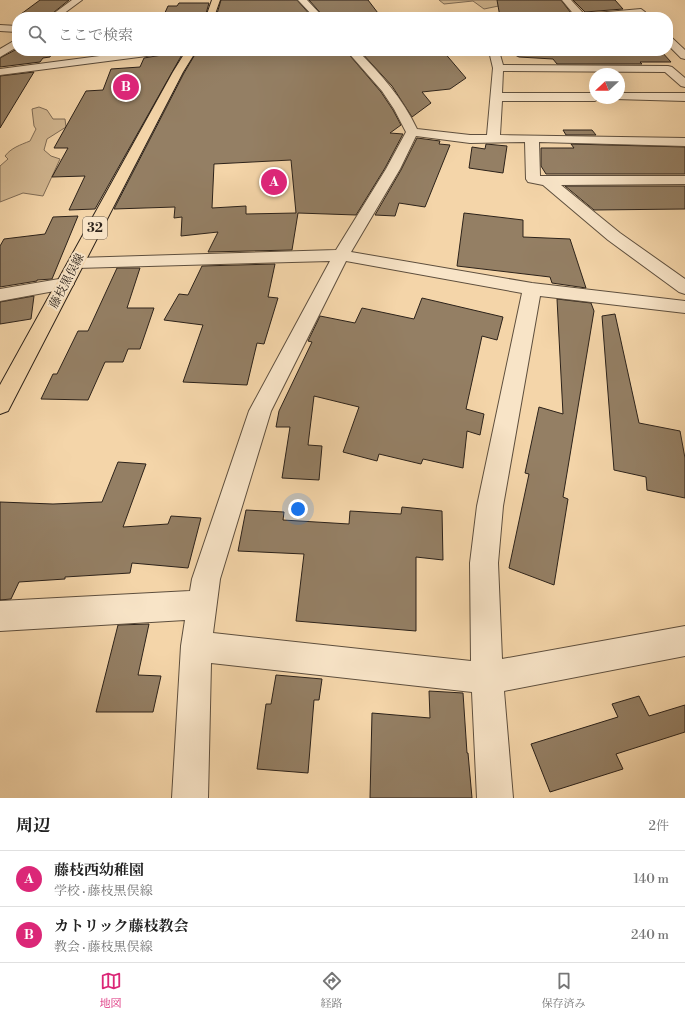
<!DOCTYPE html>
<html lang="ja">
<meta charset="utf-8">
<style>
body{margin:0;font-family:"Libre Bodoni","Noto Serif JP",serif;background:#f2f2f2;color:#222}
.compass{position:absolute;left:589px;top:68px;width:36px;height:36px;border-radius:50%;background:#fff;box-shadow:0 4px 16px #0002;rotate:248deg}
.you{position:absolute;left:298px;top:509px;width:14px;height:14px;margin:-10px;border:3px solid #fff;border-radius:50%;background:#1a73e8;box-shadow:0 0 0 6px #1a73e833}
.badge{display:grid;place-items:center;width:26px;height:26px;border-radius:50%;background:#db2777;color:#fff;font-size:13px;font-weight:700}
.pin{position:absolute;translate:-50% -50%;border:2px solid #fff;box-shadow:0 1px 4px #0006}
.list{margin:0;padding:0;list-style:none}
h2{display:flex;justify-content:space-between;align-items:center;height:52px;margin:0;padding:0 16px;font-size:17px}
h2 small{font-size:13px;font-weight:400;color:#767676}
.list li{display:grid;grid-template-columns:26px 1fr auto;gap:12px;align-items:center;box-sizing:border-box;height:56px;padding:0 16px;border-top:1px solid #e0e0e0}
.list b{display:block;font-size:15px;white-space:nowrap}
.list p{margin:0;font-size:13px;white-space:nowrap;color:#767676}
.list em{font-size:13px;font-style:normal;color:#767676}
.icon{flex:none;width:22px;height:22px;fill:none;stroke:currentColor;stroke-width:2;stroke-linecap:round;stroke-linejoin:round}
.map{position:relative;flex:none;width:685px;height:798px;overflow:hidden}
.search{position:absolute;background:#fff;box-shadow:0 4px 16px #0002;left:12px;right:12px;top:12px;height:44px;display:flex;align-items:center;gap:10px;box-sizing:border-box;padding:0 14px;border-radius:16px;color:#767676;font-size:15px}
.sheet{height:164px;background:#fff}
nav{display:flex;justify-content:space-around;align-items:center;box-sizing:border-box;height:56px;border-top:1px solid #e0e0e0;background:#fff;font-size:11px;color:#767676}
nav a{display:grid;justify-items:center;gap:2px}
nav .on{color:#db2777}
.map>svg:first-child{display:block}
</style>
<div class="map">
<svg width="685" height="798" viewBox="0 0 685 798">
<rect width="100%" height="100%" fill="#f4d5a9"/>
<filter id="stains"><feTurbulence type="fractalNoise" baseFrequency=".005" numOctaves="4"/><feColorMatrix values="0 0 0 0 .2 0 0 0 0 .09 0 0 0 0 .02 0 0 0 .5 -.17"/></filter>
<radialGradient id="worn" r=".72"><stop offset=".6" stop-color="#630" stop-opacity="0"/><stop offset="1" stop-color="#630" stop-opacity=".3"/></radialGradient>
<path fill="#d2b791" stroke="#7f6c56" d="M439 0H515L518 2 484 9 473 1 444 4Z
M39 107 47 110 53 119H65L66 127 47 139 44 150 51 156 60 159 43 196 23 193 0 202V166L8 159 5 156C11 148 20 145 30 141L36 129 34 126 32 109Z"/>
<path fill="#947f64" stroke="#2c221a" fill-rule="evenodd" d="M40 0H69L48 17H17Z
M221 0H297L312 17H216Z
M309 0H368L381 17H324Z
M497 0H561L574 17H500Z
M573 0H615L623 9 585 12Z
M179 3H209L205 17H163L168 6H177Z
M17 49V51H53L50 57 43 58 40 62 0 67V58Z
M168 51H184L95 209 69 210 85 176 52 177 68 148H54L86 91 103 90 111 69 140 67 144 58 162 55Z
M197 51H346L381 92 393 110 401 125 390 133 403 134 385 168 356 215 298 213 292 250 208 252 218 232 181 236 182 217 174 218 175 207 114 209 184 73ZM291 160 296 213 246 214V206L212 208 214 164Z
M360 51H443L466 78 450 89 422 92 431 103 412 117 392 86Z
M507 51H661L671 62H640L642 64H557L553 59 519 57Z
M34 72 0 128V76Z
M563 130H592L596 135H566Z
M417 138 440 141 439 144 450 145 425 207 399 203 395 216 375 215 401 170Z
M486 144 507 146 503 173 469 168 472 147 485 149Z
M571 144 685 147V174H546L541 166V148H574Z
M565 186H685V209L594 210Z
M464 213 523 220V237L570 239 586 288 552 283 550 277 457 266Z
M78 216 52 279 37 280V281L0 287V246L4 239 45 234 53 217Z
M275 264 268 297 278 298 264 344 257 343 247 385 183 382 203 325 164 320 179 294 188 295 202 266Z
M117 268H140L127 308H154L140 349H128L123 362H105L88 400 41 399 53 374H57L78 331H88Z
M34 296 31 319 0 324V302Z
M422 298 503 317 497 340 482 336 466 409 484 414 480 435 467 431 463 468 423 459 421 464 379 454 377 461 343 452 359 407 314 396 308 445 322 446 319 480 282 478 290 427H276L279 411 312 342 308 341 320 316 355 323 362 308 414 319Z
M557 299 591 303 594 311 563 497 568 499 554 585 509 568 529 474 525 473 539 407 563 414Z
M615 314 639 423 680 431 685 458V498L647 490 646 477 614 470 602 316Z
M118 462 146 464 123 527 168 524 171 516 201 518 188 568 132 563 130 573 65 577V579L19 582 11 599 0 600V502L53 504 102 502Z
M402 507 442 511 443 560 416 557V631L296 621 304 554 238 551 246 510 284 512 283 520 349 524 350 511 401 514Z
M149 624 138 675 161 676 153 712H96L118 625Z
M276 675 322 679 319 700H314L308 773 257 769 266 704H271Z
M429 691 463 693 467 753H468L472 798H370L372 713 430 718Z
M639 696 649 716 685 705V732L616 754 623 769 550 792 531 744 618 717 612 704Z"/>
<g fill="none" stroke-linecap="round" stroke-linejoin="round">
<defs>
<path id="street" d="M72 0H82L59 17H49Z
M298 0H307L323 17H314Z
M562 0H571L584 14 641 9 645 12C638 19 588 17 576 17Z
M0 25 17 26V32L0 31Z
M668 36 671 37 685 50V59L681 58 668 45Z
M17 39V47L0 57V49Z
M138 51H167L162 54 0 75V69Z
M347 51H358C381 74 403 99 417 129L470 135H487L493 68 489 51H499L503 65 668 66 672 67 685 78V87L681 86 665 72 503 71 502 93H595V98H600L595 101H502L500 135 685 138V146L539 142 540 176H685V184L561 185 620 233 685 279V294L679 292 608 240 543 185 528 182 526 179 525 142 470 143 416 136 400 169 351 252 532 283 685 301V313L540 296 503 506 498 563 502 659 685 626V656L504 691 513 798H477L472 692 211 663 208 798H172L181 646 185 620 0 631V601L190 591 192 579 249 411 330 261 77 268 71 267 68 263 71 259 77 258 336 250 386 169 406 132 394 109 382 91ZM346 261 522 293 477 506 470 563 471 661 213 633 220 579 271 411Z
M619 93H685V101L615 99 614 98H619Z
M65 278 71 280 74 284 71 288 0 301V289Z"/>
<path id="primary" d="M212 0H220L214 17H206Z
M186 51H196L183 72 8 411 0 414V385L173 72Z"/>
</defs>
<use href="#street" stroke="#5e4f3e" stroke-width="2"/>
<use href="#primary" stroke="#2c221a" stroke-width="2"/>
<use href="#street" fill="#f8e4c7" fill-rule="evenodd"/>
<use href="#primary" fill="#f4d5a9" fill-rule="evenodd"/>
</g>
<g text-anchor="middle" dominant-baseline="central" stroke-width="4" stroke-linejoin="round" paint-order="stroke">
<g font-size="12" fill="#2c221a" stroke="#f8e4c7">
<text transform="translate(67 281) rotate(-62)">藤枝黒俣線</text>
</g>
<rect fill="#f8e4c7" stroke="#695c4e" stroke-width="1" x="83" y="217" width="24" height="22" rx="3"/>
<g font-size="13" font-weight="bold" fill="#2c221a">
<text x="95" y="228">32</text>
</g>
</g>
<rect width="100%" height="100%" filter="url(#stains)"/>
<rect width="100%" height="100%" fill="url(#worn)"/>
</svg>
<svg class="compass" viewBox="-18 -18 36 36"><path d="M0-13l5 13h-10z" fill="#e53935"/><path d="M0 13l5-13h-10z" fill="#767676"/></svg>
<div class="you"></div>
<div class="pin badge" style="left:274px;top:182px">A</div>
<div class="pin badge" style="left:126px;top:87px">B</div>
<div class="search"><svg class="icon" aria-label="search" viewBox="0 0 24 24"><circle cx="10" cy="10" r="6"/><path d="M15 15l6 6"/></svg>ここで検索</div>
</div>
<section class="sheet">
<h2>周辺<small>2件</small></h2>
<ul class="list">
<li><span class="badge">A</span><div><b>藤枝西幼稚園</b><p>学校 · 藤枝黒俣線</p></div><em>140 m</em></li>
<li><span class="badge">B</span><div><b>カトリック藤枝教会</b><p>教会 · 藤枝黒俣線</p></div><em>240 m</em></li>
</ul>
</section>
<nav>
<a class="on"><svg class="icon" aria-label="map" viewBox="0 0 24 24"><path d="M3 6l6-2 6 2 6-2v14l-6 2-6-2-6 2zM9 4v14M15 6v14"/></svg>地図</a>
<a><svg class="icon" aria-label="directions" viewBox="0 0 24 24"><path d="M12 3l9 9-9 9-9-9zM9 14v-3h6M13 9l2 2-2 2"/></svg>経路</a>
<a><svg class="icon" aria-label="saved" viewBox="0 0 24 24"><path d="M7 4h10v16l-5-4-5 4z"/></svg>保存済み</a>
</nav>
